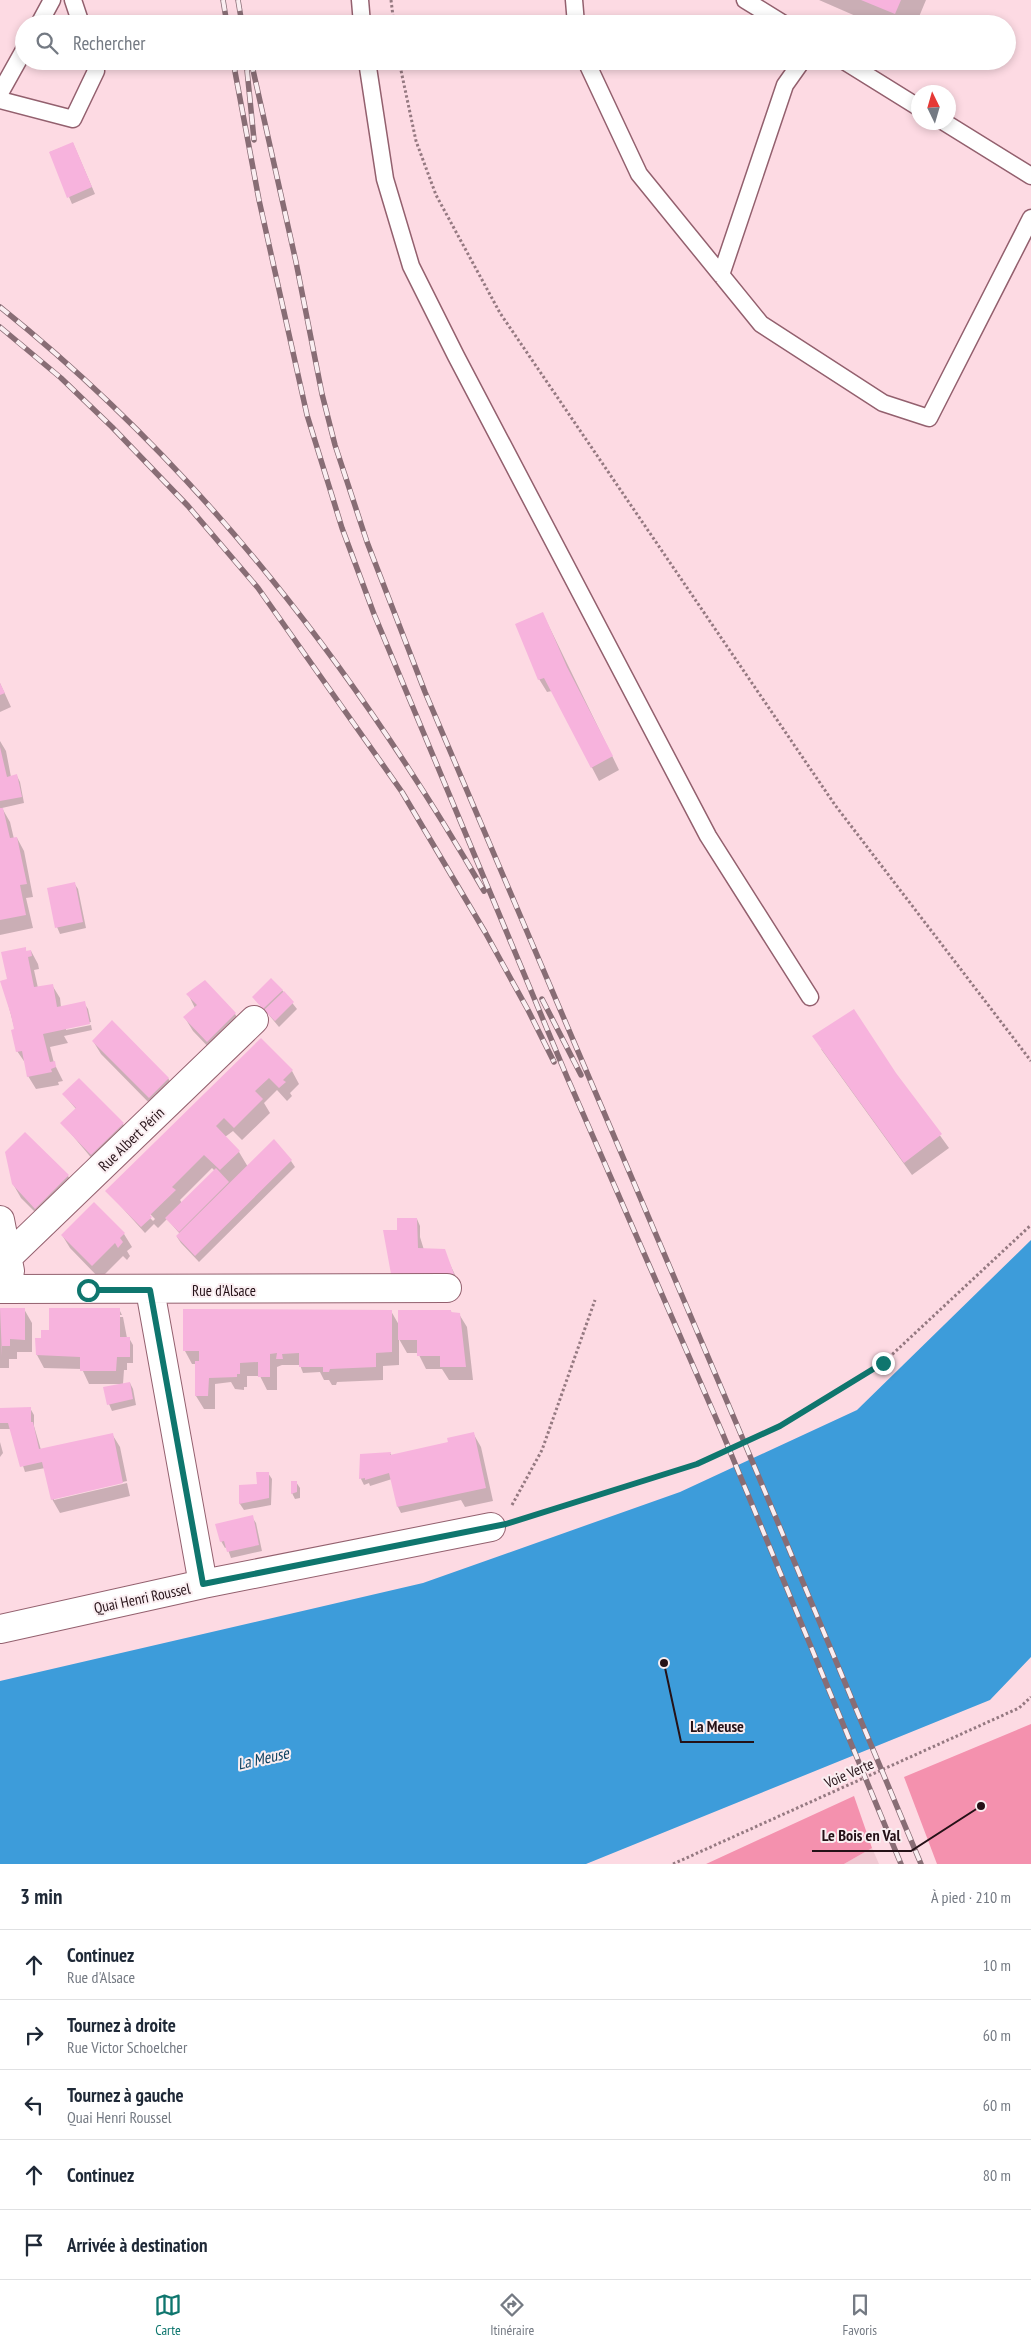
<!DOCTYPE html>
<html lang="fr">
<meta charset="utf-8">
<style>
body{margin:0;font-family:"PT Sans Narrow",sans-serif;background:#f6f6f7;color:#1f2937}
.compass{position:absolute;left:911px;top:85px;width:45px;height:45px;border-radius:50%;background:#fff;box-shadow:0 2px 8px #0003;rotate:355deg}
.stop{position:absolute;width:15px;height:15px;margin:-11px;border:4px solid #0f766e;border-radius:50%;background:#fff}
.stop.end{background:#0f766e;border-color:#fff;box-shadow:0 1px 5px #0008}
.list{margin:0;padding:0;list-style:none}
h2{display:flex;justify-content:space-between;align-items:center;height:65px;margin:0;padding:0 20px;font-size:21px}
h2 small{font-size:16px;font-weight:400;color:#747a83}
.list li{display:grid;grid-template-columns:32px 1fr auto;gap:15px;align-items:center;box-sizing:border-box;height:70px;padding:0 20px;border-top:1px solid #e0e1e3}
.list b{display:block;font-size:19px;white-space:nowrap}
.list p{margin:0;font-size:16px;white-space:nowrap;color:#747a83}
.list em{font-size:16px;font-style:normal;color:#747a83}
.icon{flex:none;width:28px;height:28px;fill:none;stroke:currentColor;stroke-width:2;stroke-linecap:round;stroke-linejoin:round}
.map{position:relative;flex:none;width:1031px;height:1864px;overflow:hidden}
.search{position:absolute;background:#fff;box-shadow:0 2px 8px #0003;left:15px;right:15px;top:15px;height:55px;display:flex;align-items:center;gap:12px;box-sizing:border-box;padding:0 18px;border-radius:28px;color:#747a83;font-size:19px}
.sheet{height:415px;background:#fff}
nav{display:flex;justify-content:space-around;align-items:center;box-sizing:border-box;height:70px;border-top:1px solid #e0e1e3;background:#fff;font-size:14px;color:#747a83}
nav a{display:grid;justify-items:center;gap:2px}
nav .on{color:#0f766e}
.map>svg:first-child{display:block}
</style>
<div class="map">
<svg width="1031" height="1864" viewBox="0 0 1031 1864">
<rect width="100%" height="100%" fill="#fddae3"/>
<path fill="#f0c8d2" d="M872 1848 879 1864H844Z"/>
<path fill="#f491ae" d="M1031 1724V1864H937L904 1777Z
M854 1796 872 1848 844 1864H706Z"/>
<path fill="#3d9cda" d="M1031 1240V1657L990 1700 586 1864H0V1681L423 1583 680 1492 857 1410Z"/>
<path fill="#0003" fill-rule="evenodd" d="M819 0H926L916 24H874Z
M73 143 95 194 72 204 50 152Z
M543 614 619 770 599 781 552 691 547 692 539 679Z
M0 683 11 707 0 712Z
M0 741 6 751 11 777 17 776 20 782 24 803 2 808 10 822 14 839 17 838 24 851 33 897 26 898 33 928 0 935Z
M74 883 78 889 86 928 60 934 57 927Z
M25 949 27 952 31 951 38 964 39 969 34 970 38 988 52 985 60 998 61 1007 84 1003 88 1009 91 1022 66 1028V1030L91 1025 92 1030 64 1036 68 1043 50 1047 54 1063 63 1081 58 1082 59 1085 36 1089 28 1076 26 1064 17 1051 15 1030 2 981 8 980Z
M282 990 297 1009 279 1027 254 997Z
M188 994 235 1014 243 1027 215 1054 193 1031 185 1018 195 1008Z
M261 1039 292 1071 299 1084 290 1093 292 1096 287 1101 277 1090 264 1103 270 1113 242 1140 233 1131 225 1137 239 1152 248 1167 291 1161 295 1167 199 1262 181 1243 177 1237 180 1234 167 1219 158 1228 154 1224 145 1233 107 1191ZM212 1168 215 1171 182 1203 180 1200ZM127 1190 155 1219 153 1221 125 1192Z
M93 1041 168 1078 176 1092 157 1111 101 1054Z
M821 1049 895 1073 949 1148 912 1175Z
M64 1095 123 1124 130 1137 99 1167 62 1123 76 1109Z
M25 1134 68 1176 76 1189 44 1221 21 1198 13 1184Z
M417 1219 420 1226V1237L424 1250H443L461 1287H400L392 1273 398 1231Z
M124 1234 132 1247 127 1251 130 1256 127 1260 123 1256 100 1279 70 1248 62 1235Z
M0 1309H24L32 1323V1352H17V1359H9V1368H0Z
M119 1309 122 1315H115V1317H123L127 1338H129L133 1345V1363H127V1370H124L123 1384 130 1383 133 1389 136 1405 112 1411 109 1404 120 1384H89L82 1369 44 1368 37 1355 43 1340 50 1331Z
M391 1311 399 1325 451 1311 452 1314H459L467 1327 473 1380H449L442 1369H426L418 1353H407L399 1339V1365L383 1366V1380L337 1382 336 1385H332L329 1380H324L320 1372 303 1373 300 1365H282L277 1367V1390H267L260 1376H247V1387H244V1390L235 1389 231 1382 215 1384V1409H204L196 1396V1364H192L185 1351Z
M30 1408 34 1415V1426L41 1450 112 1434 120 1447 127 1481 54 1498V1500L127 1483 130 1496 60 1513 52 1499 45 1468 25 1472 11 1429H0V1409Z
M473 1433 481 1447 493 1501 465 1507 461 1500 401 1513 398 1507 392 1479 370 1486 369 1483 364 1485 361 1479V1455L390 1453 392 1456 449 1443Z
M0 1442 3 1453 0 1457Z
M268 1473 272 1479 271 1505 244 1510 240 1504V1486L258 1485Z
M296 1482 300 1488V1498L295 1499 292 1493Z
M252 1517 256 1523 262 1551 231 1558 227 1547 225 1548 221 1541Z"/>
<path fill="#f7b3dd" d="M861 0H901L895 14Z
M73 142 92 187 67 198 49 152Z
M543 612 567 667 613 756 591 768 544 678 538 680 515 624Z
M0 683 5 693 0 695Z
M0 747 7 777 17 774 22 797 0 801Z
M0 808H3L10 838 17 837 27 884 20 885 26 915 0 920Z
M75 882 83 922 55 928 47 888Z
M26 947V951L31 950 32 956 28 957 34 987 53 984 57 1007 85 1001 90 1024 43 1034 50 1062 55 1061 56 1067 51 1069 52 1072 27 1077 22 1051 16 1052 11 1030 14 1029 11 1015 0 981 7 979 1 952Z
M271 978 283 990 263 1009 252 997Z
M205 980 236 1013 207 1042 183 1017 197 1005 186 994Z
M284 991 294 1002 275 1021 264 1010Z
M854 1009 896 1073 942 1134 904 1163 812 1036Z
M112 1020 169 1078 149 1098 92 1041Z
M261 1038 293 1070 283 1080 286 1082 279 1088 269 1078 255 1091 263 1099 234 1128 224 1118 216 1126 240 1151 220 1170 204 1155 172 1187 176 1190 150 1215 152 1217 141 1227 105 1191Z
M79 1078 124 1123 91 1155 60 1123 76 1108 62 1094Z
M25 1132 69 1175 35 1209 12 1184 5 1152Z
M274 1139 292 1160 195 1256 176 1236Z
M216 1168 229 1182 179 1232 165 1218Z
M94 1202 125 1233 120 1238 123 1242 118 1248 115 1243 92 1266 61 1235Z
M397 1218H417L418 1248 445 1249 454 1274H391L383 1230H397Z
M0 1308H25V1340L10 1339V1346H2V1356Z
M49 1308H120V1337H130V1357H117L116 1371H80V1357L36 1355 35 1338H41V1330H49Z
M183 1309 392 1310V1352L376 1353V1367L330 1369 329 1372H323V1367H299V1353L282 1354 283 1359H276L277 1353 270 1354V1377H258V1362L240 1363V1374H237V1377L209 1378 208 1396H195V1361H199V1351H183Z
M398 1310H451V1312L460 1313 466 1367H440V1356H417V1340H398Z
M130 1382 133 1399 107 1405 103 1387Z
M31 1407V1422H33L39 1449 113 1433 123 1483 51 1500 42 1462 20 1467 8 1423H0V1408Z
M474 1432 486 1488 397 1507 389 1473 365 1480V1478L359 1479 360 1454 391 1452 390 1455 448 1442 447 1438Z
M256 1472H269V1498L239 1504V1485L257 1484Z
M291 1481H297V1492L291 1494Z
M253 1515 259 1545 227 1552 224 1541 220 1542 215 1524Z"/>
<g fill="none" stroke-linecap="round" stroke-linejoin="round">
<defs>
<path id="lane" d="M73 0 81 24
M360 0 362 24
M574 0 576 24
M745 0 784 24
M39 24 52 0
M367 61 385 179 411 266 456 356 708 836 810 997
M586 61 639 174 761 324 883 403 929 418 1031 218
M844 61 918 107
M0 93 24 50
M0 100 73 119 96 71 93 61
M944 122 1031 176
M721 275 785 85 802 61"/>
<path id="street" d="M0 1220 10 1271
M8 1257 254 1020
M0 1289 447 1288
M150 1290 203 1584
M0 1629 203 1584 491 1527"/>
</defs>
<use href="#lane" stroke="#93606e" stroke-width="19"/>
<use href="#street" stroke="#93606e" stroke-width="30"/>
<path stroke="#957981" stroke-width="3" stroke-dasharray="2.5 2.5" stroke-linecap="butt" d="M391 0 394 24
M399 61 416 141 436 195 500 313 835 805 1031 1061
M512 1505 542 1450 595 1300
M520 1519 697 1464 780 1425 883 1363 1031 1225
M673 1864 1019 1708 1031 1697"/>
<use href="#lane" stroke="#fff" stroke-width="16"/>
<use href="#street" stroke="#fff" stroke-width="28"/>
<defs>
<path id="rail" d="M223 0 227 24
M238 0 242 24
M233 61 259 200 307 415 342 528 374 614 567 1077 722 1432 901 1864
M251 61 296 262 322 394 335 445 367 542 425 692 737 1425 921 1864
M247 70 254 140
M0 307C202 469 355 669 484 891
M0 327 61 378 112 427 188 506 258 588 402 792 485 932 528 1010 554 1062
M542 999 581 1075"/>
</defs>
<use href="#rail" stroke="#886d75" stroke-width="5.5"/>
<use href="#rail" stroke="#faeef1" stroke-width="4" stroke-dasharray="11" stroke-linecap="butt"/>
</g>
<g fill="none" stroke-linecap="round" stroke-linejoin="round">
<path stroke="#0f766e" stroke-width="6" d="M88 1290H150L203 1584 506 1524 697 1464 780 1426 883 1363"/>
</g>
<g text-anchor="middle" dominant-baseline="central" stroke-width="4" stroke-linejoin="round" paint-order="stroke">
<g font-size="15" fill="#251117" stroke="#faeef1">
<text transform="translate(131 1139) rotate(-44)">Rue Albert Périn</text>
<text x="224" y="1290">Rue d'Alsace</text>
<text transform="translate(142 1598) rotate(-12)">Quai Henri Roussel</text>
<text transform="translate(849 1773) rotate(-24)">Voie Verte</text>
</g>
<g font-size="16" font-style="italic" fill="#0d4161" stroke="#faeef1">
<text transform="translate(263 1758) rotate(-13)">La Meuse</text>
</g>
</g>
<path fill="none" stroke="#251117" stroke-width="2" d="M664 1663L681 1742H754M981 1806L911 1851H812"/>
<g fill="#251117" stroke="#faeef1" stroke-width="2">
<circle cx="664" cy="1663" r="5"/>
<circle cx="981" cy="1806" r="5"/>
</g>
<g font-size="16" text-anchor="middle" font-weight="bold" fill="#251117" stroke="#faeef1" stroke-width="4" stroke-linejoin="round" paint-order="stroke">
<text x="717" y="1732">La Meuse</text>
<text x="861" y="1841">Le Bois en Val</text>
</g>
</svg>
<svg class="compass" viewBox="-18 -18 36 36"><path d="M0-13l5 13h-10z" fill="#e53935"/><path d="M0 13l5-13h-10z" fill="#747a83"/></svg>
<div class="stop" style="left:88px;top:1290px"></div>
<div class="stop end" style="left:883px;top:1363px"></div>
<div class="search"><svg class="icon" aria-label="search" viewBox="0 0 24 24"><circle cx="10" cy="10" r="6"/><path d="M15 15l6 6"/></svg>Rechercher</div>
</div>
<section class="sheet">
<h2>3 min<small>À pied · 210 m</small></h2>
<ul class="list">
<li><svg class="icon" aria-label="ahead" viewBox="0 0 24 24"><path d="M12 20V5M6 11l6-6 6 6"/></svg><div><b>Continuez</b><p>Rue d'Alsace</p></div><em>10 m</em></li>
<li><svg class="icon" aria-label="right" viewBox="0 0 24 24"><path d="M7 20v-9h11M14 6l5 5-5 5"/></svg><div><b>Tournez à droite</b><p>Rue Victor Schoelcher</p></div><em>60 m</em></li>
<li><svg class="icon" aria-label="left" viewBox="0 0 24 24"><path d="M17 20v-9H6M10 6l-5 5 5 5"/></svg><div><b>Tournez à gauche</b><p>Quai Henri Roussel</p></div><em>60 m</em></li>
<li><svg class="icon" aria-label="ahead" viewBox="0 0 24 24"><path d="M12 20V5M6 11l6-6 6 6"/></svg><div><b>Continuez</b></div><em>80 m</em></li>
<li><svg class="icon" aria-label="arrive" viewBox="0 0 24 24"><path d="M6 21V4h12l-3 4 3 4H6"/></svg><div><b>Arrivée à destination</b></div></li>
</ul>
</section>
<nav>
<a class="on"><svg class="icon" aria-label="map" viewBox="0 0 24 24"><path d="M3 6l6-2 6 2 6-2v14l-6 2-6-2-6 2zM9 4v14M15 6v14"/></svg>Carte</a>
<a><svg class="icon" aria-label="directions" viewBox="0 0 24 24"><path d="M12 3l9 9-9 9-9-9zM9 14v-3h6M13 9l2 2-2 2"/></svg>Itinéraire</a>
<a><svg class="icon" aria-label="saved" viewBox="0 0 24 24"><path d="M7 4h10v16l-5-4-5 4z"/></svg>Favoris</a>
</nav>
